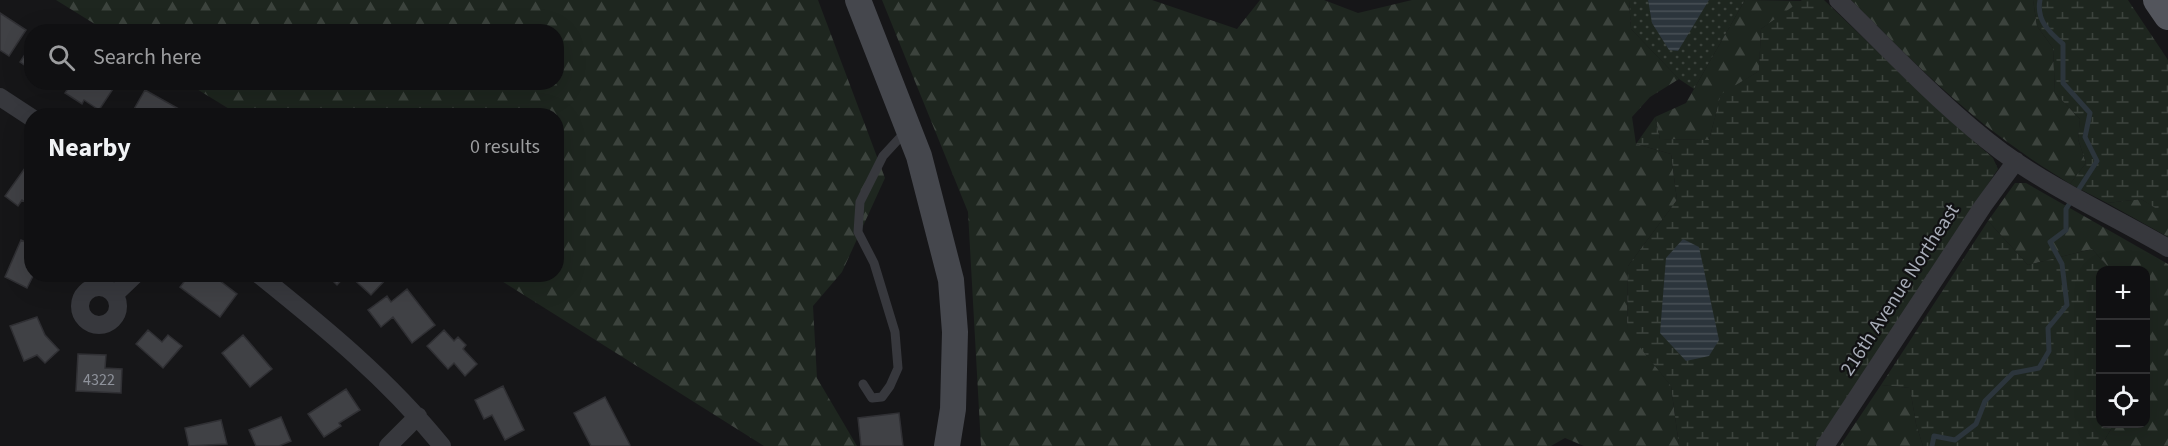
<!DOCTYPE html>
<meta charset="utf-8">
<style>
body{margin:0;font-family:"Source Sans 3",sans-serif;background:#19191b;color:#f1f3f6}
.controls{position:absolute;right:18px;bottom:18px;display:grid;overflow:hidden;border-radius:12px;box-shadow:0 6px 24px #0002}
.controls button{width:54px;height:54px;display:grid;place-items:center;padding:0;border:0;border-bottom:2px solid #303032;background:#101012;color:#f1f3f6;font:30px sans-serif}
.list{margin:0;padding:0;list-style:none}
h2{display:flex;justify-content:space-between;align-items:center;height:78px;margin:0;padding:0 24px;font-size:26px}
h2 small{font-size:20px;font-weight:400;color:#9c9d9f}
.icon{flex:none;width:33px;height:33px;fill:none;stroke:currentColor;stroke-width:2;stroke-linecap:round;stroke-linejoin:round}
.map{position:relative;flex:none;width:2168px;height:446px;overflow:hidden}
.search{position:absolute;background:#101012;box-shadow:0 6px 24px #0002;left:24px;top:24px;width:540px;height:66px;display:flex;align-items:center;gap:15px;box-sizing:border-box;padding:0 21px;border-radius:24px;color:#9c9d9f;font-size:22px}
.panel{position:absolute;background:#101012;box-shadow:0 6px 24px #0002;left:24px;top:108px;width:540px;height:174px;border-radius:24px}
.map>svg:first-child{display:block}
</style>
<div class="map">
<svg width="2168" height="446" viewBox="0 0 2168 446">
<defs>
<pattern id="grass-dots" width="8" height="8" patternUnits="userSpaceOnUse" patternTransform="scale(1.5)"><rect width="8" height="8" fill="#1e261f"/><path d="M2 2h.1M6 6h.1" fill="none" stroke="#3c433d" stroke-width="1.8" stroke-linecap="round"/></pattern>
<pattern id="forest-firs" width="22" height="20" patternUnits="userSpaceOnUse" patternTransform="scale(1.5)"><rect width="22" height="20" fill="#1e261f"/><path d="M5 1l3.5 6h-7zM16 11l3.5 6h-7z" fill="#3c433d"/></pattern>
<pattern id="wetland-marsh" width="20" height="14" patternUnits="userSpaceOnUse" patternTransform="scale(1.5)"><rect width="20" height="14" fill="#1e261f"/><path d="M1 5h8M5 5V1M11 12h8M15 12V8" fill="none" stroke="#3c433d"/></pattern>
<pattern id="water-rules" width="6" height="5" patternUnits="userSpaceOnUse" patternTransform="scale(1.5)"><rect width="6" height="5" fill="#2c353c"/><path d="M0 2.5h6" fill="none" stroke="#485056"/></pattern>
</defs>
<rect width="100%" height="100%" fill="#161618"/>
<path fill="url(#grass-dots)" d="M1629 0H1745L1694 89 1679 79 1631 29Z"/>
<path fill="url(#forest-firs)" d="M56 0H818L885 178 842 272 813 306 817 378 857 446H764L492 275 556 274V116L239 115 187 83 556 82V32L106 31Z
M882 0H1152L1237 29 1260 0H1324L1358 13 1412 0H1629L1631 29 1679 79 1650 97 1632 117 1636 144 1671 154 1677 200 1628 266 1627 330 1671 386 1679 446H1584L1565 438 1551 446H981L968 212Z
M1745 0 1803 1 1761 29 1759 71 1721 95 1709 140 1660 139 1655 117 1686 103Z
M1851 0H2033L2037 26 2053 48 2055 93 2080 119 2078 139 2086 163 2070 184C2053 173 2036 163 2020 151 1958 108 1904 53 1851 0Z
M2015 183H2026L2168 264V446H2101L2114 424H2146V270H2111L2092 249 2028 265 1988 221Z
M2141 199 2160 210H2168V237L2107 203Z
M1881 385 1910 388 1916 424 1923 446H1840Z"/>
<path fill="url(#wetland-marsh)" d="M1802 0H1824L1947 118 1993 158 1998 169 1815 446H1679L1671 386 1627 331 1628 266 1677 200 1671 154 1636 144 1655 117 1660 139 1709 140 1721 94 1759 71 1761 29Z
M2033 0H2128L2168 60V210L2160 211 2141 199 2107 203 2070 184 2086 163 2078 139 2080 119 2055 93 2053 48 2037 26Z
M1988 221 2028 265 2092 249 2111 270H2100V424H2114L2101 446H1923L1916 424 1910 388 1881 385Z"/>
<path fill="url(#water-rules)" d="M1648 0H1709L1678 51 1669 50 1652 23Z
M1683 239 1699 247 1719 340 1709 356 1686 361 1660 333 1666 258Z"/>
<g fill="none" stroke-linecap="round" stroke-linejoin="round">
<path stroke="#2c353c" stroke-width="5" d="M1932 446 1934 436 1955 440 1976 424 1985 401 2013 373 2039 368 2049 351 2048 328 2067 305 2062 264 2050 242 2066 230V209L2097 161 2085 137 2090 113 2063 83V44C2049 32 2036 20 2040 0"/>
</g>
<path fill="#404145" stroke="#303034" stroke-width="1.5" d="M0 13 26 30 9 56 0 50Z
M32 44V70L20 62Z
M72 82H105L113 89 99 110 84 100 82 104 65 93Z
M145 90 188 114 187 116H130Z
M25 168 32 173V207L22 200 18 206 5 196Z
M21 240 32 245V274H34L27 288 5 277Z
M190 274H211L237 294 220 317 180 287Z
M326 274H347L337 285Z
M348 274H389L390 275 371 295Z
M407 289 435 325 412 343 393 317 381 327 368 310 387 296 391 302Z
M37 317 45 335 59 350 45 363 37 355 24 361 10 326Z
M148 330 162 342 168 335 182 346 163 368 136 344Z
M444 330 454 341 458 337 466 345 463 349 477 364 465 376 454 363 448 369 427 346Z
M243 335 272 369 250 387 222 353Z
M78 354 106 355 105 368 122 369 121 393 76 391Z
M503 386 524 430 505 440 492 415 484 419 475 400Z
M346 389 360 410 339 423 341 426 324 437 308 414Z
M605 397 630 445 629 446H591L574 413Z
M899 413 903 446H861L858 418Z
M281 417 291 441 279 446H256L249 430Z
M221 420 227 444 189 446 185 428Z"/>
<g fill="none" stroke-linecap="round" stroke-linejoin="round">
<path stroke="#37383d" stroke-width="9" d="M863 384 872 398 882 397 890 386 898 368 895 332 874 263 858 232 860 202 883 156 907 130"/>
<path stroke="#37383d" stroke-width="18" d="M1838 0C1892 52 1942 107 2002 152 2053 189 2113 216 2168 248
M0 97 32 118
M258 274C324 327 389 380 442 446
M80 306a19 19 0 1 1 38 0a19 19 0 1 1-38 0Z
M115 294 136 274
M388 446 418 416
M1825 446 1983 206 2016 161"/>
<path stroke="#45474d" stroke-width="26" d="M858 0 919 156 951 280 955 332 953 409 947 446"/>
<path stroke="#53555c" stroke-width="28" d="M2157 0 2168 16"/>
</g>
<g text-anchor="middle" dominant-baseline="central" stroke-width="4.5" stroke-linejoin="round" paint-order="stroke">
<g font-size="16" fill="#8e929b">
<text x="99" y="380">4322</text>
</g>
<g font-size="20" fill="#a8adb8" stroke="#111113">
<text transform="translate(1900 290) rotate(-57)">216th Avenue Northeast</text>
</g>
</g>
</svg>
<div class="controls">
<button>+</button>
<button>−</button>
<button><svg class="icon" aria-label="locate" viewBox="0 0 24 24"><circle cx="12" cy="12" r="6"/><path d="M12 2v4M12 18v4M2 12h4M18 12h4"/></svg></button>
</div>
<div class="search"><svg class="icon" aria-label="search" viewBox="0 0 24 24"><circle cx="10" cy="10" r="6"/><path d="M15 15l6 6"/></svg>Search here</div>
<section class="panel">
<h2>Nearby<small>0 results</small></h2>
<ul class="list">
</ul>
</section>
</div>
